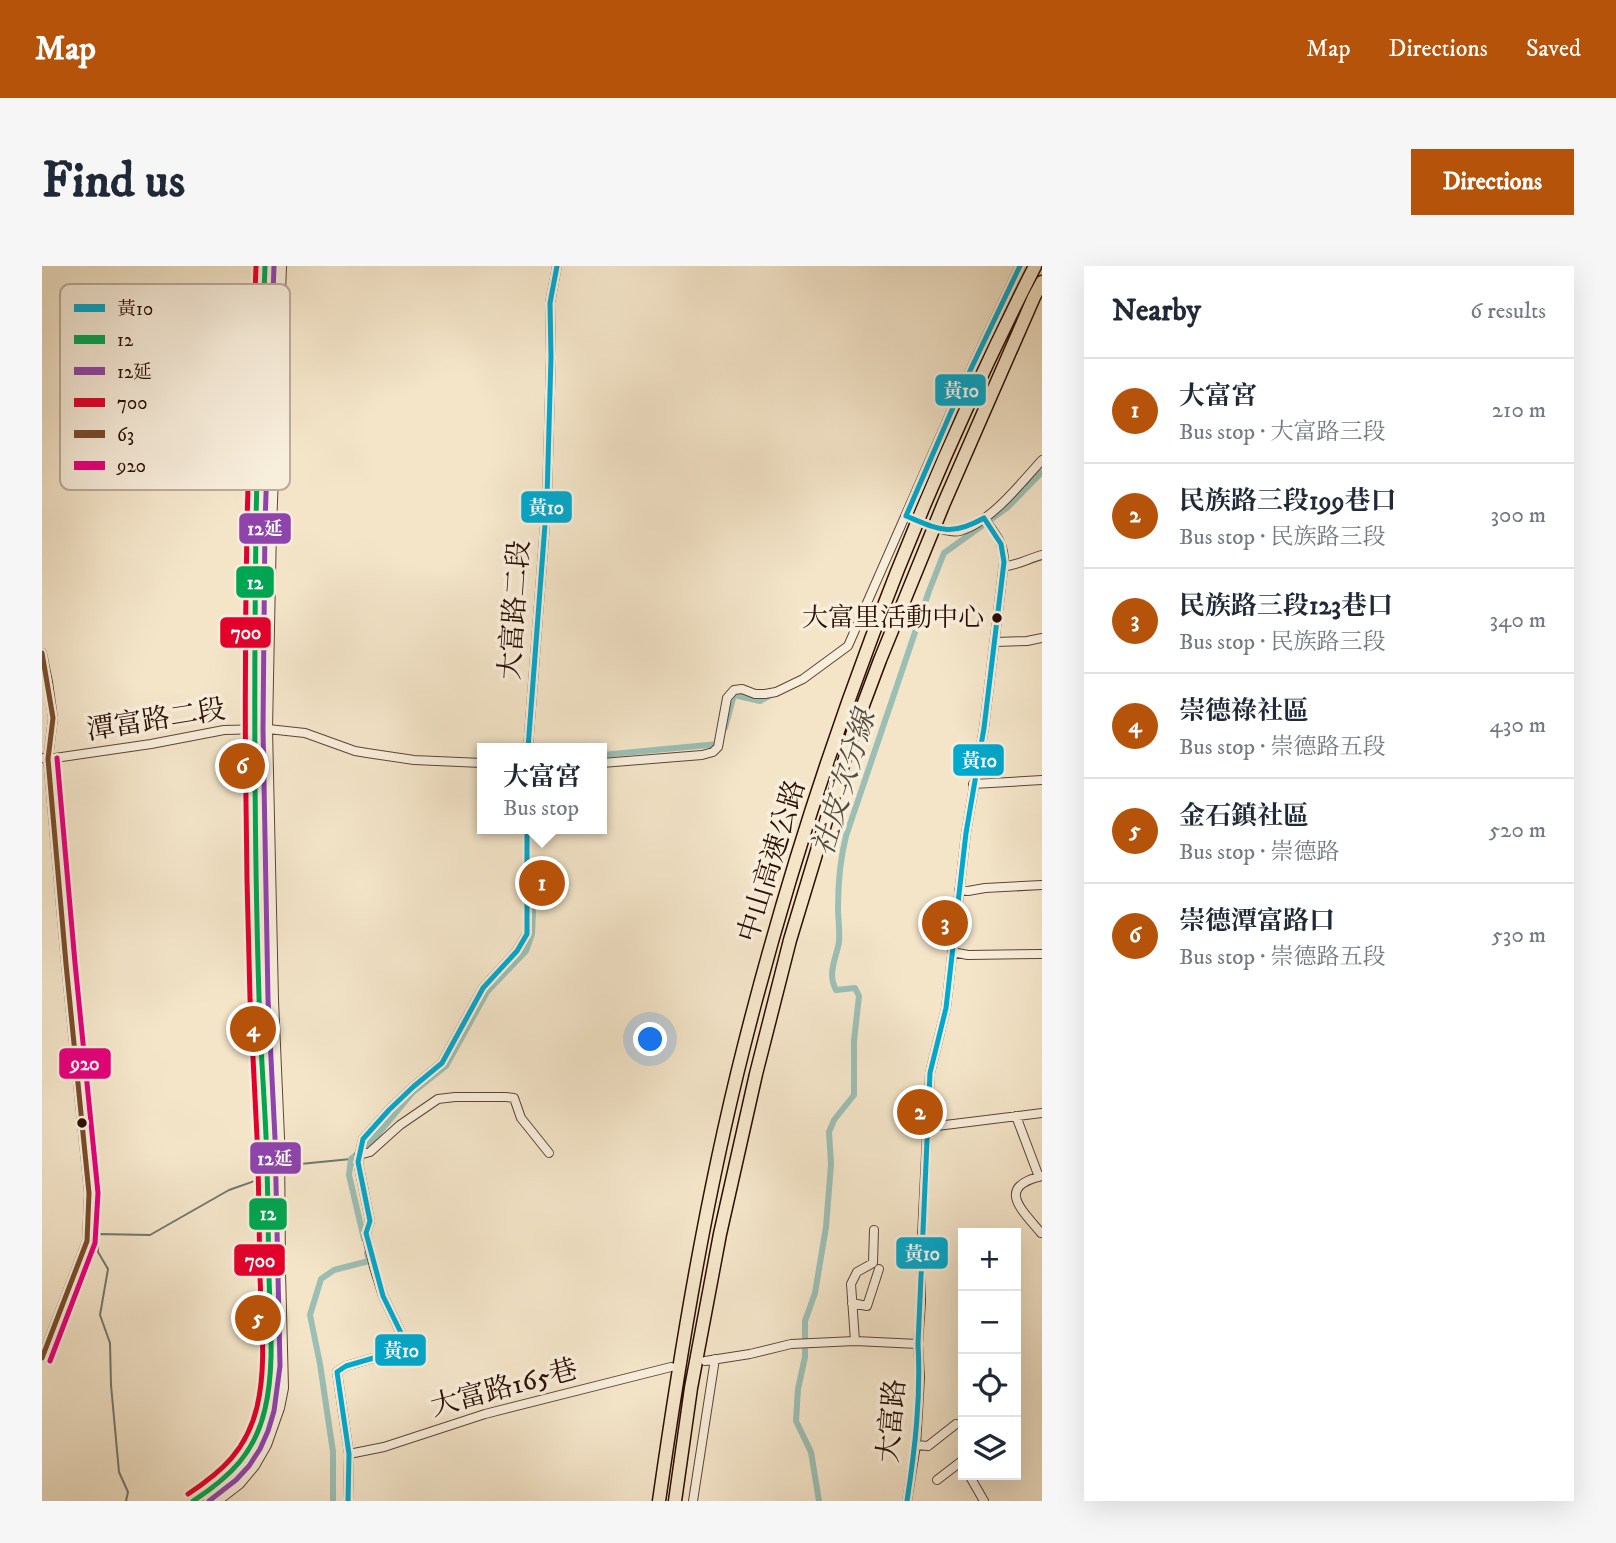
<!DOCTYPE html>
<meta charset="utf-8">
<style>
body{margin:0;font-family:"IM FELL DW Pica","Noto Serif TC",serif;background:#f6f6f7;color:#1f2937}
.controls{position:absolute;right:21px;bottom:21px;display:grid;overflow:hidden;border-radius:0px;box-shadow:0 7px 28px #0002}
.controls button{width:63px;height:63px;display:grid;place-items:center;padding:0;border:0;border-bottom:2px solid #e0e1e3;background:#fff;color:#1f2937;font:35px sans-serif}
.you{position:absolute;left:609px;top:774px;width:24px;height:24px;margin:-18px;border:5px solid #fff;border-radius:50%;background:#1a73e8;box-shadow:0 0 0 10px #1a73e833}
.badge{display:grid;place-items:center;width:46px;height:46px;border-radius:50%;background:#b45309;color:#fff;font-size:23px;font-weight:700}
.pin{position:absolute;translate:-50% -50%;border:4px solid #fff;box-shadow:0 2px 7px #0006}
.popup{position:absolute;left:435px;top:477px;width:130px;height:91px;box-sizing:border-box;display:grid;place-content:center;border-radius:0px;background:#fff;filter:drop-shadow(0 2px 5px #0005);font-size:23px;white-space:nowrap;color:#747a83}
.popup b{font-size:26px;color:#1f2937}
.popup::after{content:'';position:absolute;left:50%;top:100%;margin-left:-14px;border:14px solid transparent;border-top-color:#fff}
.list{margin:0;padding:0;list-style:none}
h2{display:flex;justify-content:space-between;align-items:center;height:91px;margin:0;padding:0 28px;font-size:30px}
h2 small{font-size:23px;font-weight:400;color:#747a83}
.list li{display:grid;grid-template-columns:46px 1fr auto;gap:21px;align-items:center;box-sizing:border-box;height:105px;padding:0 28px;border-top:2px solid #e0e1e3}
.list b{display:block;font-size:26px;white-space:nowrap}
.list p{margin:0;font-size:23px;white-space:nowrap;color:#747a83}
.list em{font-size:23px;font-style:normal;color:#747a83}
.icon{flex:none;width:38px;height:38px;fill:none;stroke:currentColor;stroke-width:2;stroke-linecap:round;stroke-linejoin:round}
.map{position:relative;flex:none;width:1000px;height:1235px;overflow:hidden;border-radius:0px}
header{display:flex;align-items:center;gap:42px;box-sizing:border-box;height:98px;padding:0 35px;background:#b45309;color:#fff}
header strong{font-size:33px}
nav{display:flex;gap:38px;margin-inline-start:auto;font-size:24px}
.intro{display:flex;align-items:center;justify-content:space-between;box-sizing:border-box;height:168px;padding:0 42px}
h1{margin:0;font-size:49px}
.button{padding:18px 32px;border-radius:0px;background:#b45309;color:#fff;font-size:24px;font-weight:700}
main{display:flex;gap:42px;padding:0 42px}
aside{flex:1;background:#fff;border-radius:0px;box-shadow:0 7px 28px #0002}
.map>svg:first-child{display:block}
</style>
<header>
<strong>Map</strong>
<nav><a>Map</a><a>Directions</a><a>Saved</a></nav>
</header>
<div class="intro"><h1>Find us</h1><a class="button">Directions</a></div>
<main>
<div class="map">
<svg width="1000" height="1235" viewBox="0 0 1000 1235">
<rect width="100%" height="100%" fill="#f4e5c9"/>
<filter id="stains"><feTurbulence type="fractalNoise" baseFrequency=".00286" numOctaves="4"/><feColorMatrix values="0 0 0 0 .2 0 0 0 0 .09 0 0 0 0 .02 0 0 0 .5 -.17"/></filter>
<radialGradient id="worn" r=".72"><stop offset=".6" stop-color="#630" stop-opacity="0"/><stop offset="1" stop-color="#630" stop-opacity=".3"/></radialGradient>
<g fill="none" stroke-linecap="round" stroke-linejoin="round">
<path stroke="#6f786e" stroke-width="2" d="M243 904 258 898 309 893
M84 1235 86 1226 77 1206 69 1119 68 1077 58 1049 66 1003 56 986V968L108 969 187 924 221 912"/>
<path stroke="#9cbfb5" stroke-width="6" d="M865 348 883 337
M683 462 692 429 718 435 729 429
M560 489 676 478 678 475
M322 973 307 909 309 893 326 880 370 827 404 800 445 726 462 708 484 685 490 668 491 646 488 623
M291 1235V1186L278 1098 268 1049 279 1013 292 1004 327 995 325 987
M777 1235 769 1186 754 1155 756 1123 763 1091V1055L773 1027 784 961 789 898 787 866 792 854 812 829V775L817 730 813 722 794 724C785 707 794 693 797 676 798 664 796 653 796 642 796 617 798 594 804 570L887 325 902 287 966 241 1000 206"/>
<defs>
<path id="minor" d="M896 262C903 264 910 267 918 265 948 257 979 217 1000 194
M962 300C975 300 987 292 1000 289
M953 376 985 375 1000 372
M0 387 6 416 11 452 6 493 24 698 47 927 45 975 0 1092
M486 482 505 232 509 91 508 37 515 0
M0 492 6 493 109 478 182 464 226 463 263 467 313 485 325 487 372 494 440 497
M560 497 660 489 671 486 676 481 685 432 692 424 700 423 713 428H723L734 426 761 413 806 380 916 130 978 0
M931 518 1000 514
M917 624 926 625 943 622 1000 619
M910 686 926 689 1000 688
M974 850 997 911
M887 861 1000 847
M317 889 328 886 358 859 396 833 413 831H464L472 832 479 852 507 887
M999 967C980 944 953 921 1000 910
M810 1037 825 1040 837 1003
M813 1075 809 1018 815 1006 831 997 832 964
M663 1095 708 1088 749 1078 813 1075 876 1078
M874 1179 886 1180 914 1158
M307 1188 342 1181 443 1148 629 1101
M927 1209 942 1235
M895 1214 921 1194
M151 1235C209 1201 225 1164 229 1099L224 872 217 733 212 463 214 257 223 0
M176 1235 198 1218 213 1200 225 1179 238 1142 242 1122 239 1006 238 872 232 734 226 463 230 262 240 0
M306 1235 307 1188 295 1106 304 1100 359 1084 363 1075 341 1030 332 1001 324 967 328 955 316 896 321 873 347 844 371 821 400 797 441 722 475 685 485 668V563
M651 1235 673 1093
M865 1235 874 1179 878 1111 876 1078 879 1037V990L888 807 904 742 924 567 942 462 962 296C962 276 953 268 942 252"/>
<path id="highway" d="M617 1235C639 1082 664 930 702 780 770 511 867 248 993 0
M633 1235 649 1122 678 968 714 808 748 674 811 466 838 394 902 237 992 31 1000 16"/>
</defs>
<use href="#minor" stroke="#5e4434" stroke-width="10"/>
<use href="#highway" stroke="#2c0e03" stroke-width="15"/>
<use href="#minor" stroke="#f8eedc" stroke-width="8"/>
<use href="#highway" stroke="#f4e5c9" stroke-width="12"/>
<defs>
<path id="bus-1" d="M864 250 916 130 978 0
M864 250C898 264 908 271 942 252
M486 482 505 232 509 91 508 37 515 0
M306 1235 307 1188 295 1106 304 1100 359 1084 363 1075 341 1030 324 967 328 955 316 896 321 873 347 844 371 821 400 797 441 722 475 685 485 668V563
M865 1235C873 1183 879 1131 876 1078L888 807 904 742 924 567 942 462 962 296 959 278 942 252"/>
<path id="bus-2" d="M151 1235C188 1211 213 1187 223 1143 233 1100 228 1054 227 1010 226 963 226 917 224 870 222 824 218 777 217 731 212 574 212 417 214 260 215 174 220 87 223 0"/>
<path id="bus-3" d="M167 1235 194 1214 207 1200 218 1183 226 1165 232 1145 238 1100 233 872 226 733 221 463 223 257 232 0"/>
<path id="bus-4" d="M146 1228C181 1205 205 1183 215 1141 225 1099 219 1053 218 1009 217 963 217 917 215 871 213 824 210 778 208 732 203 574 202 416 205 259 207 172 211 86 214 0"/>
<path id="bus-5" d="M0 387 11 452 6 493 24 698 47 927 45 975 0 1092"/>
<path id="bus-6" d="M8 1095 53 977 56 927 33 697 15 492"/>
</defs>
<use href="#bus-1" stroke="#f8eedc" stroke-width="10"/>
<use href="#bus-2" stroke="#f8eedc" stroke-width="10"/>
<use href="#bus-3" stroke="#f8eedc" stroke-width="10"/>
<use href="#bus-4" stroke="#f8eedc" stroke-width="10"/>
<use href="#bus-5" stroke="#f8eedc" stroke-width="10"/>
<use href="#bus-6" stroke="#f8eedc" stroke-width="10"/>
<use href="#bus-1" stroke="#00a9ce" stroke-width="5"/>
<use href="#bus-2" stroke="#00a651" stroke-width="5"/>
<use href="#bus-3" stroke="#8e44ad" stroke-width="5"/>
<use href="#bus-4" stroke="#e4002b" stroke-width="5"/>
<use href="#bus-5" stroke="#7a4b2a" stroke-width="5"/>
<use href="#bus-6" stroke="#e5007d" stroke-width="5"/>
</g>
<g fill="#2c0e03" stroke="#f8eedc" stroke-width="2.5">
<circle cx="955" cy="352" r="6"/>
<circle cx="40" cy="857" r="6"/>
</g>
<g text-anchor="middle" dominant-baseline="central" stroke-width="7" stroke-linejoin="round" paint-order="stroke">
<g font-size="26" fill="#2c0e03" stroke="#f8eedc" text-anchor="end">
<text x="942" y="352">大富里活動中心</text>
</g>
<g font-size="28" fill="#2c0e03" stroke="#f8eedc">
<text transform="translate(473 344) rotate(-86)">大富路二段</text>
<text transform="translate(114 454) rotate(-9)">潭富路二段</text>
<text transform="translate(730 595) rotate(-73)">中山高速公路</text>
<text transform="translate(462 1122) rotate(-15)">大富路165巷</text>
<text transform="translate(850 1155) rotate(-85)">大富路</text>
</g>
<g font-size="30" font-style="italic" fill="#534c41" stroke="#f8eedc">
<text transform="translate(803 517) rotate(-73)">社皮次分線</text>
</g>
</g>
<rect x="18" y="18" width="230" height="206" rx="10" fill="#f8eedc" stroke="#bbab9b" stroke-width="2"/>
<rect x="32" y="38" width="31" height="8" fill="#00a9ce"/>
<rect x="32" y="69" width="31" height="9" fill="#00a651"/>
<rect x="32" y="101" width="31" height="8" fill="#8e44ad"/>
<rect x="32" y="132" width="31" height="9" fill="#e4002b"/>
<rect x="32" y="164" width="31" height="8" fill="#7a4b2a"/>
<rect x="32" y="195" width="31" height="9" fill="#e5007d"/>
<g font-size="19" fill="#2c0e03">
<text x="75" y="49">黃10</text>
<text x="75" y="80">12</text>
<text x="75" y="112">12延</text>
<text x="75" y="143">700</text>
<text x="75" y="175">63</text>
<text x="75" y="206">920</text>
</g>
<g stroke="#f8eedc" stroke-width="2.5">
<rect x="892" y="107" width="53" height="34" rx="7" fill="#00a9ce"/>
<rect x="478" y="224" width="53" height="34" rx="7" fill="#00a9ce"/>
<rect x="196" y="246" width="54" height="33" rx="7" fill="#8e44ad"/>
<rect x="193" y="299" width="40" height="34" rx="7" fill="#00a651"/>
<rect x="177" y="350" width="53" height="33" rx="7" fill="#e4002b"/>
<rect x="910" y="477" width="53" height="34" rx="7" fill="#00a9ce"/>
<rect x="16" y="781" width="54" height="33" rx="7" fill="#e5007d"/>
<rect x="207" y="875" width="53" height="34" rx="7" fill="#8e44ad"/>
<rect x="206" y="931" width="40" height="34" rx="7" fill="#00a651"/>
<rect x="853" y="970" width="54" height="34" rx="7" fill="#00a9ce"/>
<rect x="191" y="977" width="53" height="34" rx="7" fill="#e4002b"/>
<rect x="332" y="1067" width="53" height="34" rx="7" fill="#00a9ce"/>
</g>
<g font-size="19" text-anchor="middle" font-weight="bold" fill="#fff">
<text x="919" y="131">黃10</text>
<text x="504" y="248">黃10</text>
<text x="223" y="269">12延</text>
<text x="213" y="323">12</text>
<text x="204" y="373">700</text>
<text x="937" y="501">黃10</text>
<text x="43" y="804">920</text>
<text x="233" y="899">12延</text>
<text x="226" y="954">12</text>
<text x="880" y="994">黃10</text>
<text x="218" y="1001">700</text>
<text x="359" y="1091">黃10</text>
</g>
<rect width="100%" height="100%" filter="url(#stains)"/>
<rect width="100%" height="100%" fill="url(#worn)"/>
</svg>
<div class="controls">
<button>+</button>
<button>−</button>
<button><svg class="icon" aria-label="locate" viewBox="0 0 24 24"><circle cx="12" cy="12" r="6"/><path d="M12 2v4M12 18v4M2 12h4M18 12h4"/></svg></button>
<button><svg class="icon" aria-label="layers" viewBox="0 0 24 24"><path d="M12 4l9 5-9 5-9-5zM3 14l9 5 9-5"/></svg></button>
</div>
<div class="you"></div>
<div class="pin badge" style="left:500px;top:617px">1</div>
<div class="popup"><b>大富宮</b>Bus stop</div>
<div class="pin badge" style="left:878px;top:846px">2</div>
<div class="pin badge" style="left:903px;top:657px">3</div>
<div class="pin badge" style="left:211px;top:763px">4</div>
<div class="pin badge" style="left:216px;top:1052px">5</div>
<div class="pin badge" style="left:200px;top:500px">6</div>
</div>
<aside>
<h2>Nearby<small>6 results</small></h2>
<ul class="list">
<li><span class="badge">1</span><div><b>大富宮</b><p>Bus stop · 大富路三段</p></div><em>210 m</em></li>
<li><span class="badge">2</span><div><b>民族路三段199巷口</b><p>Bus stop · 民族路三段</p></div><em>300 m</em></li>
<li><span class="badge">3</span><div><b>民族路三段123巷口</b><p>Bus stop · 民族路三段</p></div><em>340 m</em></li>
<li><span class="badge">4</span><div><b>崇德祿社區</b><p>Bus stop · 崇德路五段</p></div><em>430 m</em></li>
<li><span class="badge">5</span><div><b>金石鎮社區</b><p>Bus stop · 崇德路</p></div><em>520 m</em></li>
<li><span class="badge">6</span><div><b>崇德潭富路口</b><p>Bus stop · 崇德路五段</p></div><em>530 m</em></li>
</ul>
</aside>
</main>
